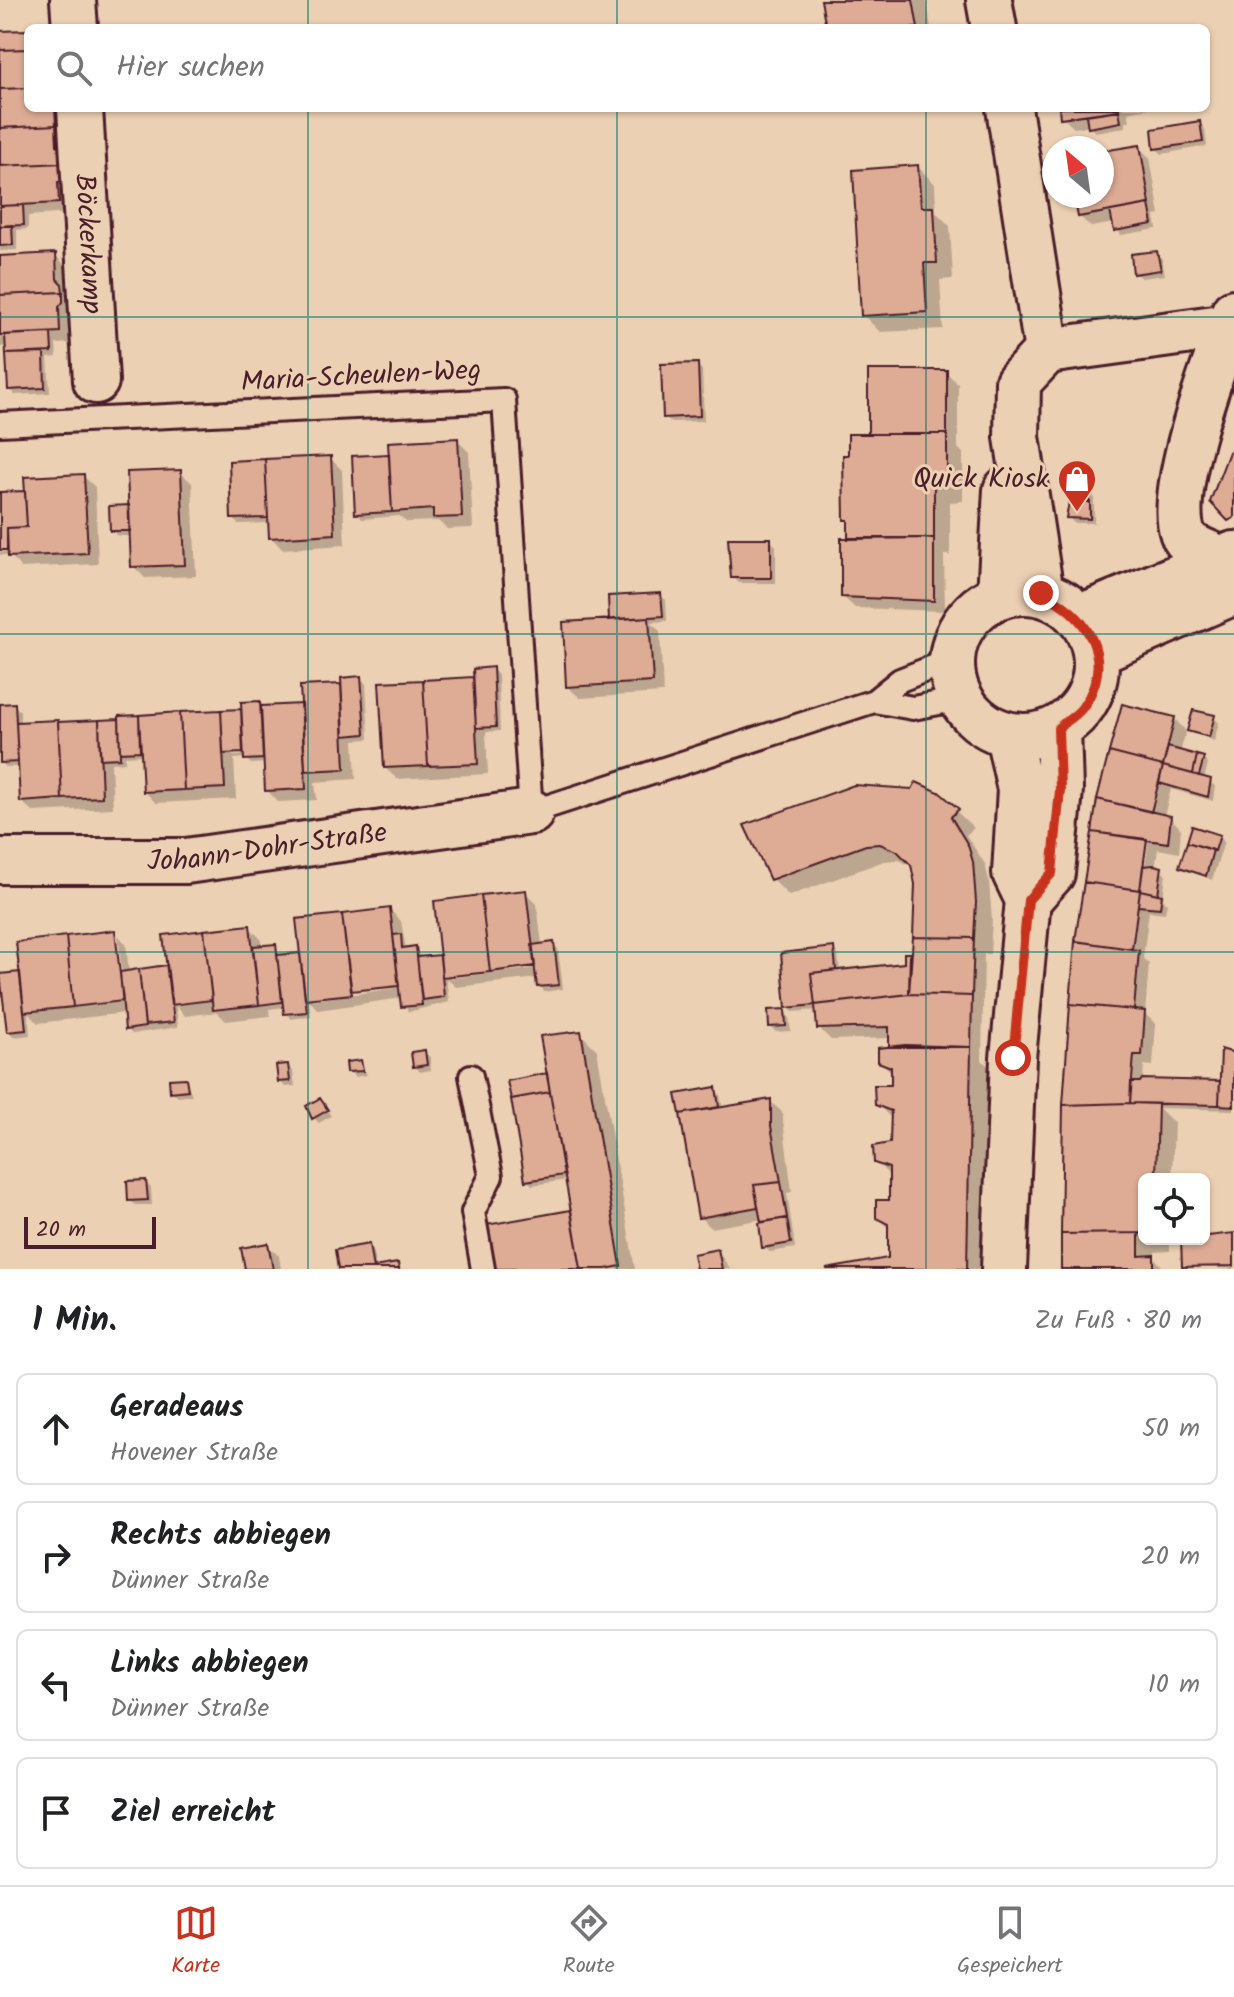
<!DOCTYPE html>
<html lang="de">
<meta charset="utf-8">
<style>
body{margin:0;font-family:Kalam,sans-serif;background:#f6f6f6;color:#202124}
.controls{position:absolute;right:24px;bottom:24px;display:grid;overflow:hidden;border-radius:12px;box-shadow:0 2px 6px #0004}
.controls button{width:72px;height:72px;display:grid;place-items:center;padding:0;border:0;border-bottom:2px solid #e0e0e0;background:#fff;color:#202124;font:40px sans-serif}
.compass{position:absolute;left:1042px;top:136px;width:72px;height:72px;border-radius:50%;background:#fff;box-shadow:0 2px 6px #0004;rotate:331deg}
.scale{position:absolute;left:24px;bottom:20px;width:132px;box-sizing:border-box;padding-left:8px;border:4px solid #4a1f2b;border-top:0;font-size:22px;line-height:28px;white-space:nowrap;color:#4a1f2b;-webkit-text-stroke:6px #ecd0b3;paint-order:stroke}
.stop{position:absolute;width:24px;height:24px;margin:-18px;border:6px solid #c8321e;border-radius:50%;background:#fff}
.stop.end{background:#c8321e;border-color:#fff;box-shadow:0 2px 8px #0008}
.list{margin:0;padding:0;list-style:none}
h2{display:flex;justify-content:space-between;align-items:center;height:104px;margin:0;padding:0 32px;font-size:34px}
h2 small{font-size:26px;font-weight:400;color:#757577}
.list li{display:grid;grid-template-columns:52px 1fr auto;gap:24px;align-items:center;box-sizing:border-box;height:112px;margin:0 16px 16px;padding:0 16px;border:2px solid #e0e0e0;border-radius:12px}
.list b{display:block;font-size:30px;white-space:nowrap}
.list p{margin:0;font-size:26px;white-space:nowrap;color:#757577}
.list em{font-size:26px;font-style:normal;color:#757577}
.icon{flex:none;width:44px;height:44px;fill:none;stroke:currentColor;stroke-width:2;stroke-linecap:round;stroke-linejoin:round}
.map{position:relative;flex:none;width:1234px;height:1269px;overflow:hidden}
.search{position:absolute;background:#fff;box-shadow:0 2px 6px #0004;left:24px;right:24px;top:24px;height:88px;display:flex;align-items:center;gap:20px;box-sizing:border-box;padding:0 28px;border-radius:12px;color:#757577;font-size:30px}
.sheet{height:616px;background:#fff}
nav{display:flex;justify-content:space-around;align-items:center;box-sizing:border-box;height:112px;border-top:2px solid #e0e0e0;background:#fff;font-size:22px;color:#757577}
nav a{display:grid;justify-items:center;gap:4px}
nav .on{color:#c8321e}
.map>svg:first-child{display:block}
</style>
<div class="map">
<svg width="1234" height="1269" viewBox="0 0 1234 1269">
<rect width="100%" height="100%" fill="#ecd0b3"/>
<filter id="ink" filterUnits="userSpaceOnUse"><feTurbulence type="fractalNoise" baseFrequency=".0125" numOctaves="2"/><feDisplacementMap in="SourceGraphic" scale="16" xChannelSelector="R" yChannelSelector="G"/><feConvolveMatrix kernelMatrix="1 2 1 2 8 2 1 2 1" color-interpolation-filters="sRGB"/></filter>
<g filter="url(#ink)">
<path fill="#0003" fill-rule="evenodd" d="M823 0H927L931 28H828Z
M28 32V108H71L70 213 28 216V229L17 230V250L0 251V33Z
M1061 108H1148L1128 112 1130 121H1125L1126 127 1095 132 1089 126 1074 128 1062 117Z
M1200 123 1205 129 1207 146 1162 154 1156 148Z
M1139 147 1150 158 1160 215 1155 216 1157 229 1121 235 1114 223 1091 227 1079 216 1076 196H1102V153Z
M918 167 935 184 936 212 950 226 953 279 940 280 943 329 880 332 863 315Z
M1157 253 1162 259 1165 275 1141 278 1135 273Z
M55 255 67 267 68 292 73 297 70 343 56 344 57 357 48 358 50 393 15 395 10 390 8 346 0 347V258Z
M697 365 702 370 704 421 671 422 665 417Z
M946 372 958 384V448L963 453V501L950 502V555H944L945 611 855 608 843 597 850 540V524L846 519 850 457Z
M457 440 469 452 473 528 447 529 438 521 406 522 399 516 362 519 357 513Z
M330 458 342 470 345 545 282 549 271 537 270 523 238 524 233 518Z
M180 472 192 483 196 576 145 578 133 566 132 536H118L112 531 131 507Z
M83 476 95 487 98 564 21 568 10 555H0V552L17 551V547L0 548V494L27 492Z
M1088 480 1094 486V523H1074L1068 517Z
M770 540 776 546V583H739L733 577Z
M660 595 666 600 667 621 651 622 660 631 663 693 580 698 568 687 612 621Z
M492 669 498 675 500 731 486 732 488 774 397 779 385 768 381 684 475 679Z
M361 678 366 684 369 739 354 740 356 779 315 782 317 800 278 802 267 790 266 763 251 764 245 758 234 759 236 799 156 803 145 792 143 755 125 756V762L111 763 113 808 33 812 21 801 20 767H6L0 762V706L14 705 20 711V724L243 711 260 703 264 708 304 705 303 688 343 686ZM253 751 254 755 233 756V752Z
M1123 706 1175 719 1186 731 1180 753 1203 759 1208 764 1204 779 1215 786 1213 801 1171 789 1164 816 1170 817 1181 829 1179 853 1158 849 1155 869 1166 874 1163 899 1167 903 1165 913 1149 911 1143 958 1149 964 1145 1014 1156 1024 1153 1066 1144 1065 1143 1081 1222 1083 1234 1055V1110L1159 1108 1174 1123 1172 1179H1144V1239H1170V1251L1155 1252V1259L1165 1269H1065L1077 941 1099 800ZM1146 829H1150L1145 868H1141Z
M1214 717 1219 723 1214 741 1190 730Z
M938 794 974 828 966 835 985 864 989 881 992 920 990 954H984L982 1060 992 1070 988 1269H838L890 1260V1230L878 1218 891 1202V1177L876 1162V1145H892V1119L877 1104 893 1087V1074L880 1061 894 1050 891 1038 831 1040 819 1028 817 1010 793 1012 788 1007 783 954 833 949 838 954 840 972 906 964V955H912L917 884 913 867 899 860 884 861 789 896 772 879Z
M1219 836 1224 842 1212 880 1182 867Z
M525 892 537 904 542 945 553 944 558 949 563 989 544 992 538 978 456 987 446 978 449 1002 408 1012 402 998 318 1010 309 1000 311 1016 291 1019 285 1007 269 1009 270 1016 226 1021 217 1012 185 1016 176 1006 178 1027 132 1034 127 1029 125 1013 38 1023 28 1013 30 1035 14 1037 8 1031 22 974 114 932 118 974H122L118 935 126 944 129 973 169 967 249 927 261 939 262 947 275 946 281 957 299 955 390 910 401 921 406 949 416 948 421 959 439 957ZM544 963 545 967 451 978V974ZM408 982 409 986 314 1000V996Z
M784 1011 789 1017 791 1031 776 1032 771 1027Z
M580 1033 597 1050 635 1269H496L573 1212 567 1180 532 1185 527 1180 549 1075Z
M424 1052 430 1057 431 1070 420 1072 415 1066Z
M361 1062 367 1075 355 1077 349 1072Z
M287 1066 293 1071 295 1086 285 1087 280 1081Z
M186 1080 192 1095 178 1097 172 1091Z
M715 1089 720 1095 723 1109 770 1101 782 1112 792 1192 787 1193 795 1248 770 1252 764 1247 763 1219 711 1228 700 1217 678 1096Z
M325 1106 331 1116 319 1123 314 1118Z
M146 1183 151 1188 152 1205H135L130 1200Z
M1234 1235V1269L1184 1266 1204 1236Z
M267 1245 279 1256 281 1269H247Z
M368 1246 373 1252 376 1269 397 1265 401 1269H340Z
M718 1251 730 1269H698Z"/>
<path fill="#deac95" stroke="#4a1f2b" stroke-width="2" d="M821 0H913L918 28H826Z
M28 30V49L0 50V31Z
M28 49V88L0 89V50Z
M28 88V108H55L56 125 0 128V89Z
M1059 108H1119V110L1060 118Z
M1119 110 1121 122 1088 128 1086 115Z
M1200 121 1203 142 1154 149 1152 129Z
M56 125 57 145H63V163L0 166V128Z
M1140 145 1150 204 1078 217 1074 196H1102V151Z
M63 163 65 182H58L59 203 0 206V166Z
M918 165 921 207H934L937 263H924L927 312 861 316 853 170Z
M1149 204 1153 224 1114 231 1110 211Z
M23 205 24 225 0 226V206Z
M12 225 13 245 0 246V226Z
M1157 251 1161 270 1133 274 1131 254Z
M56 253 57 279 62 284 63 292 0 295V256Z
M63 292V302L59 307 60 332 0 335V295Z
M51 333 52 352 6 354 5 335Z
M44 353 45 388 8 390 6 354Z
M698 363 700 416 663 418 661 364Z
M868 370H947V434H868Z
M848 434H947V487L934 485V538L848 539V520H844L843 455H848Z
M458 438 462 517 433 518V509L392 512 388 442Z
M1234 449V518L1228 521 1210 502 1229 452Z
M389 454 392 512 355 514 352 456Z
M331 456 335 534 269 538 265 459Z
M265 459 268 518 231 519 229 461Z
M181 470 185 565 131 567 127 472Z
M84 474 88 553 8 557 7 528 27 527 24 477Z
M1089 478V502H1069V479Z
M25 491 27 527 7 528V550H0V492Z
M1069 502H1090V519L1066 518Z
M129 505 130 531H110L109 506Z
M728 538H771V578H731Z
M841 538H934V601L841 597Z
M661 593 663 616 609 620 608 596Z
M649 617 653 682 566 687 563 622Z
M493 667 496 727 476 728 473 669Z
M361 676 365 734 344 736 341 678Z
M473 677 478 764 428 766 423 680Z
M423 680 428 766 384 768 379 682Z
M341 684 345 769 305 771 300 686Z
M260 701 263 759 244 760 241 702Z
M15 703 18 762 0 763V704Z
M302 704 306 789 265 791 261 706Z
M1122 704 1175 717 1163 766 1109 752Z
M241 709 243 753 223 754 221 710Z
M221 710 225 788 184 790 180 712Z
M1193 710 1215 715 1209 737 1187 731Z
M180 712 184 790 143 792 139 715Z
M139 715 140 751 120 752 119 716Z
M119 719 120 758 100 759 99 720Z
M58 720 62 799 20 802 16 722Z
M99 720 102 797 62 799 58 722Z
M1168 747 1197 755 1193 774 1163 766Z
M1109 752 1163 766 1151 812 1097 799Z
M1197 755 1204 757 1199 776 1193 774Z
M1163 766 1211 779 1208 797 1159 783Z
M916 782 939 792 959 809 951 817 968 845 973 862 976 902 974 938 913 937 915 884 911 865 897 851 880 844 866 845 770 880 744 825 854 785 912 789Z
M1097 799 1171 816 1168 843 1092 832Z
M1192 826 1220 835 1215 851 1187 842Z
M1092 832 1147 839 1140 890 1084 882Z
M1187 842 1213 850 1206 876 1179 867Z
M1154 865 1162 867 1158 894 1140 890 1143 866Z
M1084 882 1140 890 1132 949 1075 941Z
M526 890 535 966 490 972 481 895Z
M1140 890 1162 895 1160 908 1138 906Z
M481 895 490 972 442 977 434 901Z
M390 908 399 986 351 991 342 914Z
M342 914 352 994 305 999 296 919Z
M250 925 259 1005 213 1010 204 930Z
M115 930 123 1001 73 1007 66 936Z
M204 930 212 1000 171 1005 163 935Z
M401 934 402 948 416 946 422 1005 401 1007 393 935Z
M66 936 73 1007 24 1012 16 942Z
M913 937 974 938 972 996 909 994Z
M1075 941 1139 950 1134 1010 1070 1004Z
M554 942 559 985 537 987 532 945Z
M276 944 282 1002 259 1005 253 946Z
M834 947 836 970 811 973 815 1005 786 1008 781 953Z
M300 953 307 1012 284 1014 277 955Z
M904 953H910L909 994 815 1005 811 973 904 963Z
M440 955 444 997 422 1000 417 957Z
M167 965 174 1022 145 1025 139 969Z
M139 969 145 1027 125 1030 120 972Z
M20 972 26 1030 7 1032 0 974Z
M909 994 972 996 971 1047H889V1027L817 1029 815 1005Z
M1070 1004 1145 1011 1142 1055H1134L1130 1103 1063 1105Z
M785 1009 786 1026 769 1027 768 1010Z
M581 1031 621 1266 606 1269H581L540 1036Z
M905 1045 971 1047 967 1269H826L888 1258V1224L876 1218V1200H889V1168L874 1163 873 1146 890 1143 891 1111 875 1105 874 1085H891V1067L878 1062V1048Z
M1221 1049 1234 1053V1106L1219 1105Z
M425 1050 427 1065 413 1067 411 1052Z
M361 1060 363 1071 347 1072 346 1062Z
M288 1064 290 1081 278 1082 276 1065Z
M547 1073 550 1092 511 1099 507 1081Z
M186 1078 188 1090 170 1092 169 1079Z
M1142 1079 1220 1081 1219 1105 1130 1103 1131 1082H1140Z
M716 1087 719 1107 680 1114 676 1094Z
M550 1092 564 1175 525 1181 511 1099Z
M320 1098 328 1110 312 1119 306 1106Z
M771 1099V1126L781 1182 754 1185 758 1207 698 1218 680 1114Z
M1130 1103 1158 1104 1156 1179H1144V1233L1061 1234 1063 1105Z
M146 1180 148 1200 128 1201 127 1181Z
M781 1182 787 1218 761 1222 754 1185Z
M571 1210 581 1269H494L486 1225Z
M787 1218 791 1243 762 1248 759 1223Z
M1144 1233 1139 1235V1256L1154 1255V1269H1061V1234Z
M1234 1233V1266L1182 1267 1181 1239Z
M268 1243 273 1269H245L241 1248Z
M369 1244 373 1269H338L335 1250Z
M718 1249 722 1269H696L693 1254Z
M398 1263 399 1269H373V1267Z"/>
<g fill="none" stroke-linecap="round" stroke-linejoin="round">
<defs>
<path id="lane" d="M0 424 504 400 531 812 874 701 900 680 951 660
M874 701 913 708 960 699
M471 1076 491 1176 473 1212 483 1269"/>
<g id="street">
<path d="M73 0 75 28"/>
<path d="M989 0 994 28"/>
<path id="s1" d="M80 108 96 381"/>
<path d="M1009 108 1047 351"/>
<path id="s2" d="M0 861H186L531 812"/>
</g>
<path id="secondary" d="M1221 559C1212 554 1195 549 1188 542 1157 512 1219 351 1234 312
M952 664a72 72 0 1 1 144 0a72 72 0 1 1-144 0Z
M1041 593 1017 437 1018 382 1047 351 1229 326
M1000 595 1006 490
M1080 617 1234 554
M1096 652 1234 592
M1028 900 1052 873 1060 790 1058 728
M1004 1269 1013 1058 1028 900 1015 873 1020 789 1008 735"/>
</defs>
<use href="#lane" stroke="#4a1f2b" stroke-width="28"/>
<use href="#street" stroke="#4a1f2b" stroke-width="50"/>
<use href="#secondary" stroke="#4a1f2b" stroke-width="50"/>
<use href="#lane" stroke="#ecd0b3" stroke-width="22"/>
<use href="#street" stroke="#ecd0b3" stroke-width="44"/>
<use href="#secondary" stroke="#ecd0b3" stroke-width="44"/>
</g>
</g>
<g fill="none" stroke-linecap="round" stroke-linejoin="round" filter="url(#ink)">
<path stroke="#c8321e" stroke-width="10" d="M1013 1058 1028 900 1052 873 1060 790 1058 728C1065 722 1076 716 1082 708 1117 661 1088 613 1041 593"/>
</g>
<path fill="none" stroke="#0f766e" stroke-width="2" stroke-opacity="0.55" d="M308 0V28M617 0V28M926 0V28M308 108V1269M617 108V1269M926 108V1269M0 317H1234M0 634H1234M0 952H1234"/>
<defs>
<symbol id="shop-pin" viewBox="-11 -11 22 30"><path d="M0 17L-7.5 6A9.5 9.5 0 1 1 7.5 6Z" fill="#c8321e" stroke="#ecd0b3"/><path d="M-5-2.5h2.3a2.7 3.5 0 0 1 5.4 0H5L5.5 6h-11ZM-1.5-2.5h3a1.5 2.3 0 0 0-3 0Z" fill="#fff"/></symbol>
</defs>
<g fill-rule="evenodd">
<use href="#shop-pin" x="1055" y="457" width="44" height="60"/>
</g>
<g text-anchor="middle" dominant-baseline="central" stroke-width="6" stroke-linejoin="round" paint-order="stroke">
<g font-size="28" fill="#4a1f2b" stroke="#ecd0b3">
<text stroke="none"><textPath href="#s1" startOffset="136">Böckerkamp</textPath></text>
<text transform="translate(361 377) rotate(-3)">Maria-Scheulen-Weg</text>
<text stroke="none"><textPath href="#s2" startOffset="268">Johann-Dohr-Straße</textPath></text>
</g>
<g font-size="28" fill="#4a1f2b" stroke="#ecd0b3" text-anchor="end">
<text x="1049" y="479">Quick Kiosk</text>
</g>
</g>
</svg>
<div class="controls">
<button><svg class="icon" aria-label="locate" viewBox="0 0 24 24"><circle cx="12" cy="12" r="6"/><path d="M12 2v4M12 18v4M2 12h4M18 12h4"/></svg></button>
</div>
<svg class="compass" viewBox="-18 -18 36 36"><path d="M0-13l5 13h-10z" fill="#e53935"/><path d="M0 13l5-13h-10z" fill="#757577"/></svg>
<div class="scale">20 m</div>
<div class="stop" style="left:1013px;top:1058px"></div>
<div class="stop end" style="left:1041px;top:593px"></div>
<div class="search"><svg class="icon" aria-label="search" viewBox="0 0 24 24"><circle cx="10" cy="10" r="6"/><path d="M15 15l6 6"/></svg>Hier suchen</div>
</div>
<section class="sheet">
<h2>1 Min.<small>Zu Fuß · 80 m</small></h2>
<ul class="list">
<li><svg class="icon" aria-label="ahead" viewBox="0 0 24 24"><path d="M12 20V5M6 11l6-6 6 6"/></svg><div><b>Geradeaus</b><p>Hovener Straße</p></div><em>50 m</em></li>
<li><svg class="icon" aria-label="right" viewBox="0 0 24 24"><path d="M7 20v-9h11M14 6l5 5-5 5"/></svg><div><b>Rechts abbiegen</b><p>Dünner Straße</p></div><em>20 m</em></li>
<li><svg class="icon" aria-label="left" viewBox="0 0 24 24"><path d="M17 20v-9H6M10 6l-5 5 5 5"/></svg><div><b>Links abbiegen</b><p>Dünner Straße</p></div><em>10 m</em></li>
<li><svg class="icon" aria-label="arrive" viewBox="0 0 24 24"><path d="M6 21V4h12l-3 4 3 4H6"/></svg><div><b>Ziel erreicht</b></div></li>
</ul>
</section>
<nav>
<a class="on"><svg class="icon" aria-label="map" viewBox="0 0 24 24"><path d="M3 6l6-2 6 2 6-2v14l-6 2-6-2-6 2zM9 4v14M15 6v14"/></svg>Karte</a>
<a><svg class="icon" aria-label="directions" viewBox="0 0 24 24"><path d="M12 3l9 9-9 9-9-9zM9 14v-3h6M13 9l2 2-2 2"/></svg>Route</a>
<a><svg class="icon" aria-label="saved" viewBox="0 0 24 24"><path d="M7 4h10v16l-5-4-5 4z"/></svg>Gespeichert</a>
</nav>
